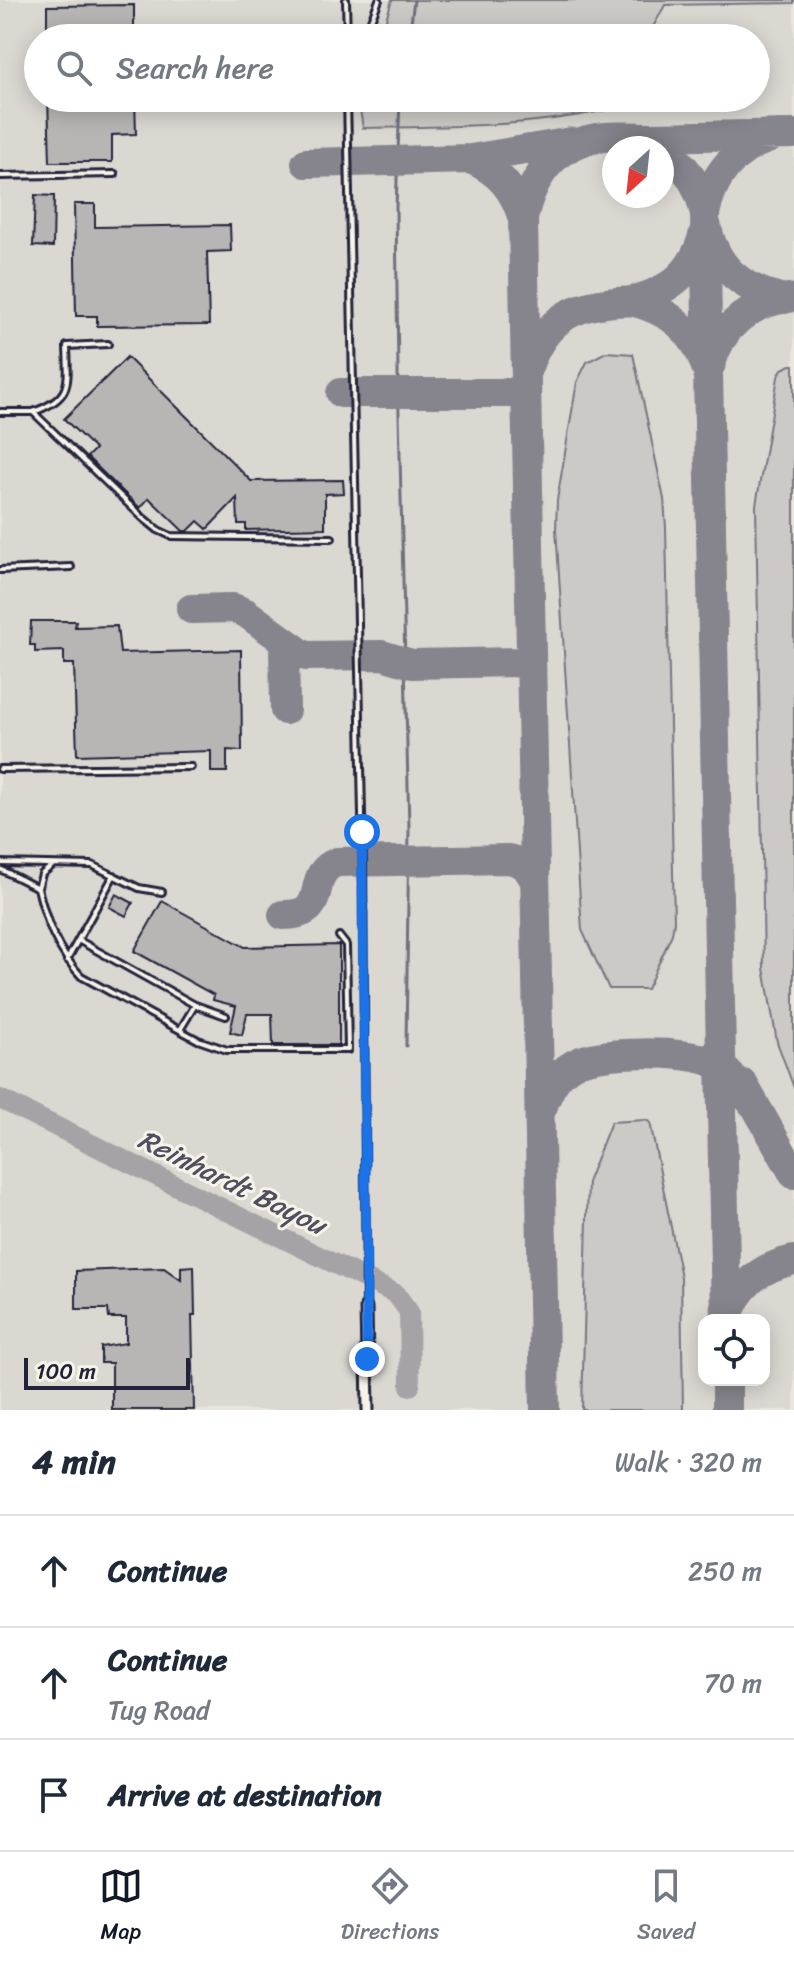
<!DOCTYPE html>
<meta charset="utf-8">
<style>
body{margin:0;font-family:Sriracha,sans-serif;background:#f2f2f3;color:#1f2937}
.controls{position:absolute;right:24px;bottom:24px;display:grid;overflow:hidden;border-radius:16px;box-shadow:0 4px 20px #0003}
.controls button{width:72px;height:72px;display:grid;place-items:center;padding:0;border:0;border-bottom:2px solid #e0e1e3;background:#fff;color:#1f2937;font:40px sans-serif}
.compass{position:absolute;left:602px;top:136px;width:72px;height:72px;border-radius:50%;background:#fff;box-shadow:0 4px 20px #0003;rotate:207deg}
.scale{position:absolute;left:24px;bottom:20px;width:166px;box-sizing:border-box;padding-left:8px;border:4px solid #22223b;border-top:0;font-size:22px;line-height:28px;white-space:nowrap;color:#22223b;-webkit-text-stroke:6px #f7f3e8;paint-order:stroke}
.stop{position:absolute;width:24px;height:24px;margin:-18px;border:6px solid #1a73e8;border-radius:50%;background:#fff}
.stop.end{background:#1a73e8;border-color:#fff;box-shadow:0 2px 8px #0008}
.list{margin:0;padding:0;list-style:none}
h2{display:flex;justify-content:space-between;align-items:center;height:104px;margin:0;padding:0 32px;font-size:34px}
h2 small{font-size:26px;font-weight:400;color:#747a83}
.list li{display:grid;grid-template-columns:52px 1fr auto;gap:24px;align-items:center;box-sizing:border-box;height:112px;padding:0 32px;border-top:2px solid #e0e1e3}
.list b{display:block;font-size:30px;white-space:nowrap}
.list p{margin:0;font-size:26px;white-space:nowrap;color:#747a83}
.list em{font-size:26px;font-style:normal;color:#747a83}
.icon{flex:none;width:44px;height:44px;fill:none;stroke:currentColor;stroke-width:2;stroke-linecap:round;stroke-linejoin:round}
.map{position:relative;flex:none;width:794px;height:1410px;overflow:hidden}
.search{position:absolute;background:#fff;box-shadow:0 4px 20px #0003;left:24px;right:24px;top:24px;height:88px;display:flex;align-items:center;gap:20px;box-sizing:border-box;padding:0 28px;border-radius:44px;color:#747a83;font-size:30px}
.sheet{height:440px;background:#fff}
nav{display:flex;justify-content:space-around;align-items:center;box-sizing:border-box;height:112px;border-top:2px solid #e0e1e3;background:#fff;font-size:22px;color:#747a83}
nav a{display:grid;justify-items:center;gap:4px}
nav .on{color:#111827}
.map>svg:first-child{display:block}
</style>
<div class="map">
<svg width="794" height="1410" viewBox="0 0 794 1410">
<rect width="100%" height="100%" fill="#eae6de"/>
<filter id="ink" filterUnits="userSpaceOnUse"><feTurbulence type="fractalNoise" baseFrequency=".0125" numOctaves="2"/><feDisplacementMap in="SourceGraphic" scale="16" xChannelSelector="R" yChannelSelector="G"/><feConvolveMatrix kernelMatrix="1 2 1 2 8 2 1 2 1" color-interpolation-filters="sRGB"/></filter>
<g filter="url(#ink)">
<path fill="#dbd8d2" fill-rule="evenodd" d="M0 0H794V1410H0ZM38 38H756V98H38ZM614 148H662V196H614ZM704 1320H764V1380H704Z"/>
<path fill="#cdc9c6" stroke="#787680" stroke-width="2" d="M392 0H794V3L665 5 647 38H380Z
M358 98H614L607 110C526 127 446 127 363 128Z
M606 352 633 354 664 499 666 527 674 922 672 934 647 989H609L582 930 556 529 557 500 577 382 587 362Z
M791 365H794V1088L777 1042 764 968 756 505 778 377 782 369Z
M645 1120 650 1122 681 1277 683 1410H582L588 1180 611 1122Z"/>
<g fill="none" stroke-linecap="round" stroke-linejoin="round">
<path stroke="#716f7b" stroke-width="3" d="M409 38 414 0
M400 98 396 208 398 373 409 828 406 1046"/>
<path stroke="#a6a3a6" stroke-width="20" d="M0 1099 396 1294 409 1312 410 1386"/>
<path stroke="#86848c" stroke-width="30" d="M662 148C687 165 699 186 705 214 712 176 733 150 770 138
M471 159 572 142
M306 163 471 159C500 172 514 189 523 219
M705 214 726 1320
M711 364C721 326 750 303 788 298
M706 367C694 329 668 310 631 301 674 290 697 269 706 224 715 268 742 290 785 299
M527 369C550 305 590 301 651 301
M341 393H512L522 389 526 381
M191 609 233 608 246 613 305 656 382 655 412 664 518 662 527 666 531 673
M284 642 285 710
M283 915C334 915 302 875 337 862L509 859C522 862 530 869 535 882
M743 1084 794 1174
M542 1108C549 1089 556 1074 574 1064 598 1050 690 1050 714 1063 731 1072 741 1088 752 1103
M727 1318C738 1285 760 1267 794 1260
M727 1380V1410
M545 1410 523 219C529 185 549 152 584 141 604 134 631 137 652 137 699 136 747 135 794 134"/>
</g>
<path fill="#b8b6b5" stroke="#22223b" stroke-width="2" d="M134 5V38H47V6Z
M48 98H135L136 134 112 135V162H50Z
M35 195 54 196 53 247 33 246Z
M74 204H95V227L230 225 231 251 207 252 209 325 97 326V316H76Z
M127 357 251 481 343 480 344 493 325 494V528L246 530V524H238L237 498 207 529 198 521 188 531H183L149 498 140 508 87 457 95 449 64 419Z
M31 621H76L75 627 117 626 120 653 241 650 242 751 227 750V772H211V751L77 755 74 664H64V651L35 652V645H30Z
M116 894 133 903 126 916 109 907Z
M162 901 245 947 339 945V1045H273L272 1014H247L242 1035 230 1032 236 1006 213 1000 214 995 134 951Z
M194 1266 195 1315H192L194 1410H112V1363H101V1347L126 1343V1318H109L108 1309H76V1271L164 1268 181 1280V1267Z"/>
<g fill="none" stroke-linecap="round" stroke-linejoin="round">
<defs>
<path id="service" d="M346 0 347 38
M364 38 379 0
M347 98 363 862 366 1307
M0 176 115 174
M0 412H33L142 517 158 530 171 536 332 538
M33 412C73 398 68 383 67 346L108 344
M0 570 71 567
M0 769 191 767
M0 863 92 865 139 888 162 892
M0 869 38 888C46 922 57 950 81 976L198 1040 227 1050H348L346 945 339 936
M38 888 42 874 53 865
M78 940 195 1005 226 1016
M67 960 114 875
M180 1030 195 1005"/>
<path id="minor" d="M366 1307 368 1410"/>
</defs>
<use href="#service" stroke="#22223b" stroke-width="10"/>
<use href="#minor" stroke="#22223b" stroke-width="15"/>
<use href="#service" stroke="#f7f3e8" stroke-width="4"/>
<use href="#minor" stroke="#f7f3e8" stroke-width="9"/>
</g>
</g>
<g fill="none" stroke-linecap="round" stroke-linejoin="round" filter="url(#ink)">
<path stroke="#1a73e8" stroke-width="10" d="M362 832 367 1359"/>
</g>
<g text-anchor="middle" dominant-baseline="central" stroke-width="6" stroke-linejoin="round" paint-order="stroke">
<g font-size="28" font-style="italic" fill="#504f60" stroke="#f7f3e8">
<text transform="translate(232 1182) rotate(26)">Reinhardt Bayou</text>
</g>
</g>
</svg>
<div class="controls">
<button><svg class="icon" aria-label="locate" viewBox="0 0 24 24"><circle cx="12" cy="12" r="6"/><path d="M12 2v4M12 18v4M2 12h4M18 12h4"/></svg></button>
</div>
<svg class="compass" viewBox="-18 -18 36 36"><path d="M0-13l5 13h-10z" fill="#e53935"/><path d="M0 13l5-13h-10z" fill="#747a83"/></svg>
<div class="scale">100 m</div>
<div class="stop" style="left:362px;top:832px"></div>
<div class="stop end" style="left:367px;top:1359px"></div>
<div class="search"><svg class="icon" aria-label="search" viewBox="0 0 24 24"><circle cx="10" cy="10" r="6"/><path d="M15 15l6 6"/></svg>Search here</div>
</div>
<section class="sheet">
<h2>4 min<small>Walk · 320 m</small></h2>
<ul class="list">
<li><svg class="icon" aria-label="ahead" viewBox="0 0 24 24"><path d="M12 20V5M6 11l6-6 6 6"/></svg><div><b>Continue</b></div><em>250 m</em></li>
<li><svg class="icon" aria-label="ahead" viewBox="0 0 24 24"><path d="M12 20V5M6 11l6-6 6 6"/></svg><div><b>Continue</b><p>Tug Road</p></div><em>70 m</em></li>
<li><svg class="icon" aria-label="arrive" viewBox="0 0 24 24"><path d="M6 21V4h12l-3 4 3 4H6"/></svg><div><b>Arrive at destination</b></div></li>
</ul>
</section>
<nav>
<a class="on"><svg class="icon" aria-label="map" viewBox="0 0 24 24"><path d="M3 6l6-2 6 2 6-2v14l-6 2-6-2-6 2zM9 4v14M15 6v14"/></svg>Map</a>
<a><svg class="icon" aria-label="directions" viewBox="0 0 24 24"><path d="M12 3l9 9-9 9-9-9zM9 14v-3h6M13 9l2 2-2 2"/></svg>Directions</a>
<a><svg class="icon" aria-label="saved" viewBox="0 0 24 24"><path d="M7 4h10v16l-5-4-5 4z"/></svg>Saved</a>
</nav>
